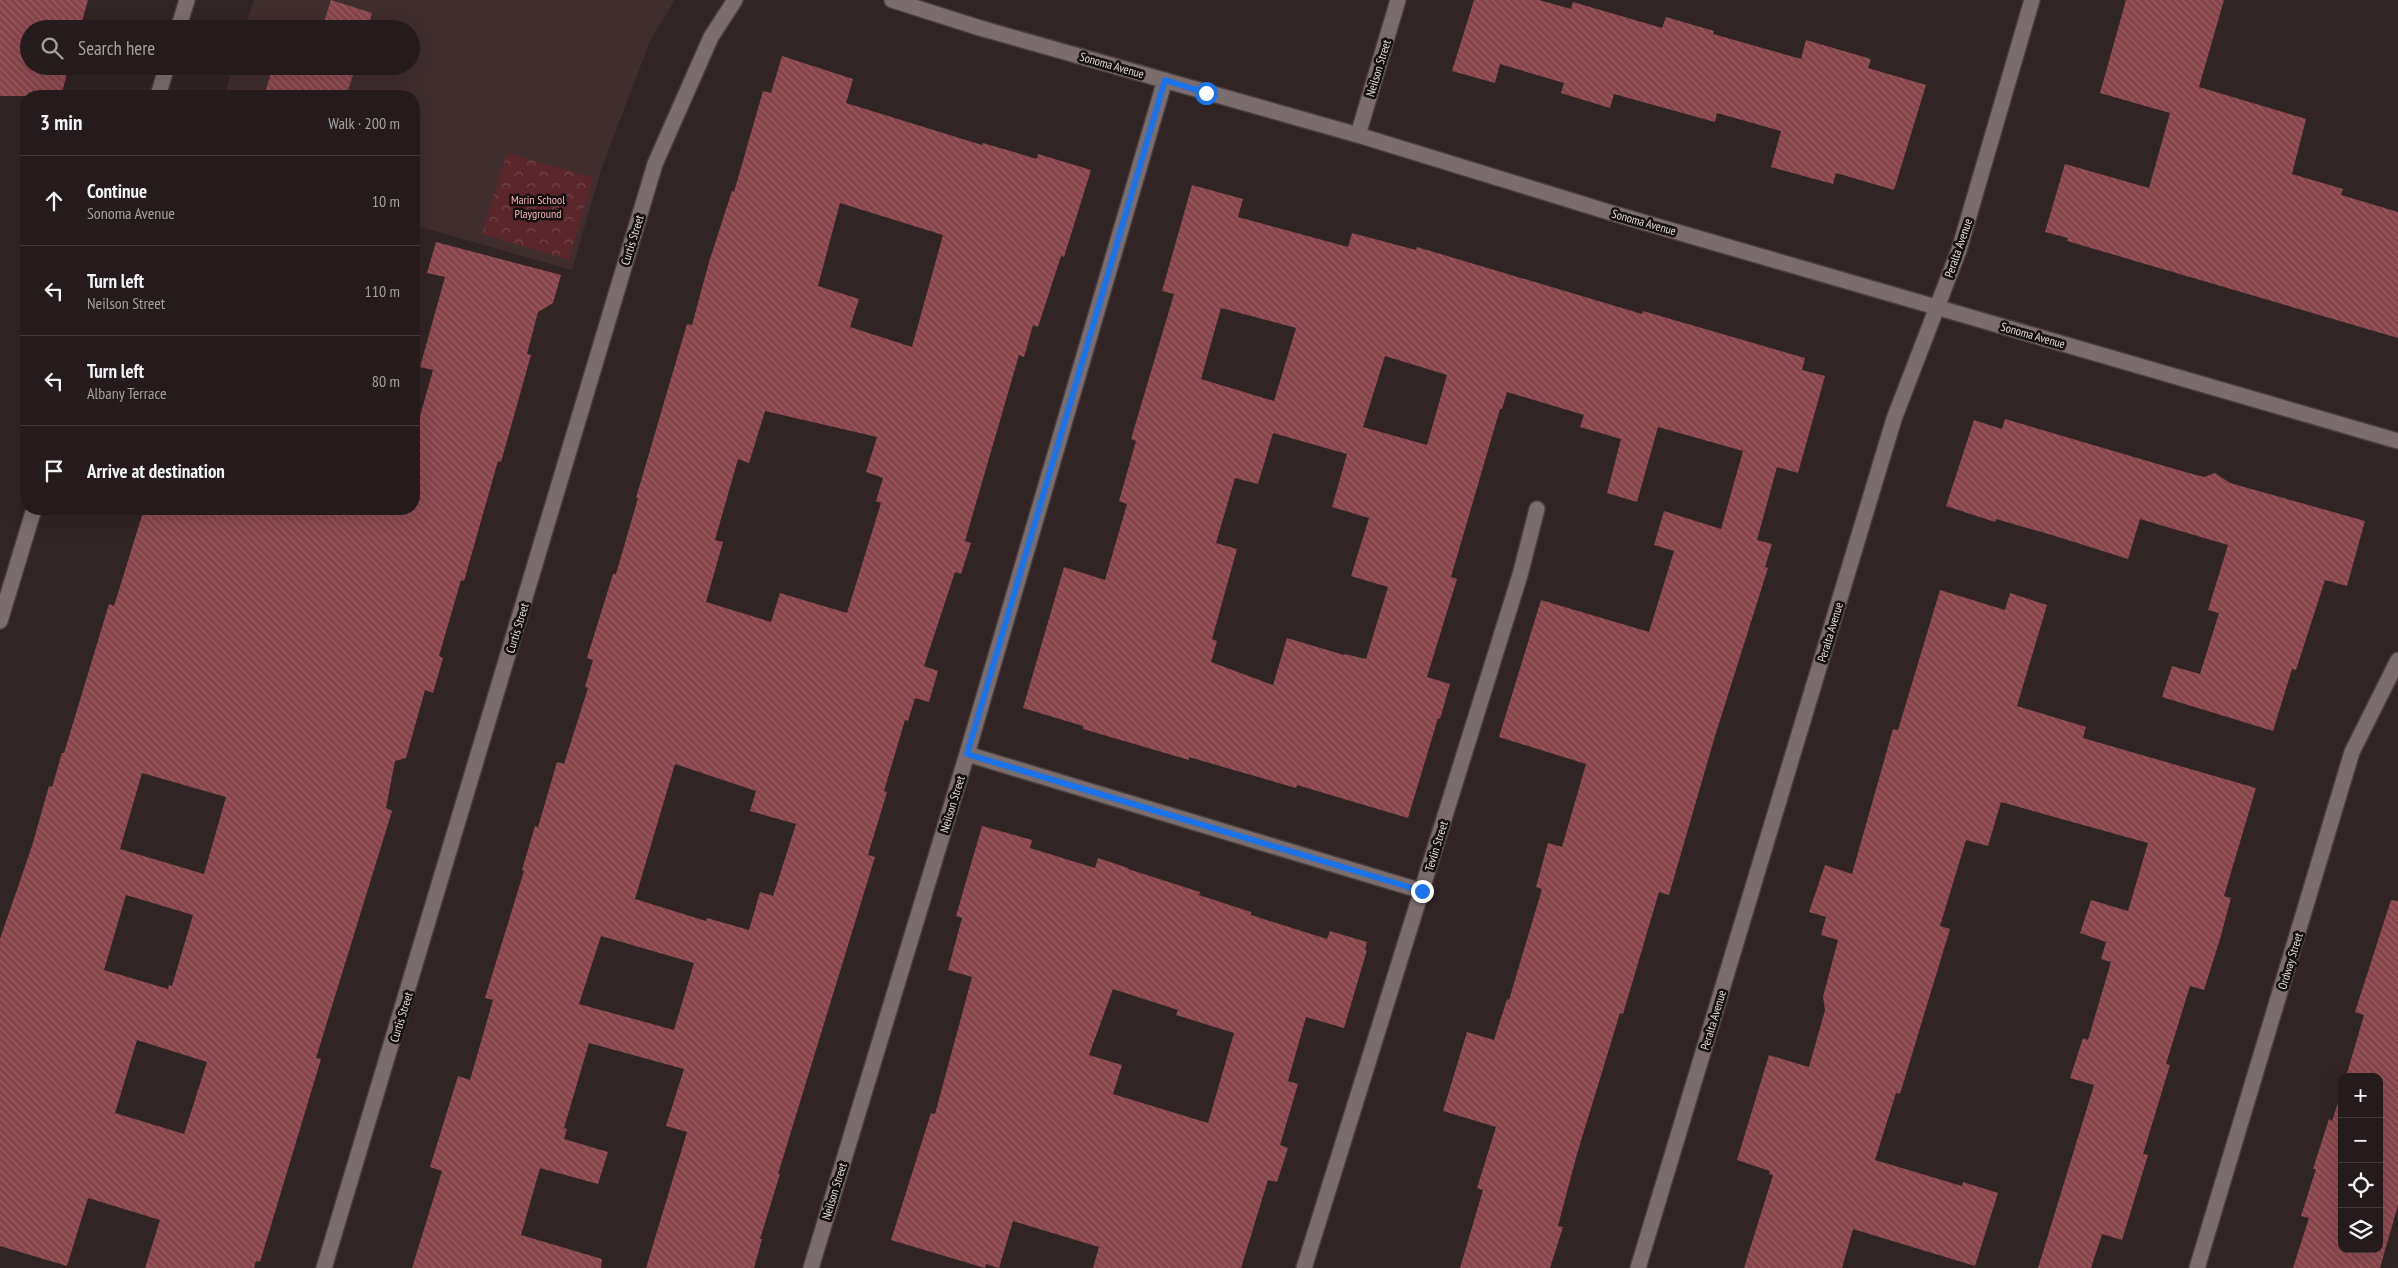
<!DOCTYPE html>
<meta charset="utf-8">
<style>
body{margin:0;font-family:"PT Sans Narrow",sans-serif;background:#312829;color:#f1f3f6}
.controls{position:absolute;right:15px;bottom:15px;display:grid;overflow:hidden;border-radius:10px;box-shadow:0 5px 20px #0002}
.controls button{width:45px;height:45px;display:grid;place-items:center;padding:0;border:0;border-bottom:1px solid #42393b;background:#251b1c;color:#f1f3f6;font:25px sans-serif}
.stop{position:absolute;width:15px;height:15px;margin:-11px;border:4px solid #1a73e8;border-radius:50%;background:#fff}
.stop.end{background:#1a73e8;border-color:#fff;box-shadow:0 1px 5px #0008}
.list{margin:0;padding:0;list-style:none}
h2{display:flex;justify-content:space-between;align-items:center;height:65px;margin:0;padding:0 20px;font-size:21px}
h2 small{font-size:16px;font-weight:400;color:#a3a1a3}
.list li{display:grid;grid-template-columns:32px 1fr auto;gap:15px;align-items:center;box-sizing:border-box;height:90px;padding:0 20px;border-top:1px solid #42393b}
.list b{display:block;font-size:19px;white-space:nowrap}
.list p{margin:0;font-size:16px;white-space:nowrap;color:#a3a1a3}
.list em{font-size:16px;font-style:normal;color:#a3a1a3}
.icon{flex:none;width:28px;height:28px;fill:none;stroke:currentColor;stroke-width:2;stroke-linecap:round;stroke-linejoin:round}
.map{position:relative;flex:none;width:2398px;height:1268px;overflow:hidden}
.search{position:absolute;background:#251b1c;box-shadow:0 5px 20px #0002;left:20px;top:20px;width:400px;height:55px;display:flex;align-items:center;gap:12px;box-sizing:border-box;padding:0 18px;border-radius:28px;color:#a3a1a3;font-size:19px}
.panel{position:absolute;background:#251b1c;box-shadow:0 5px 20px #0002;left:20px;top:90px;width:400px;height:425px;border-radius:20px}
.map>svg:first-child{display:block}
</style>
<div class="map">
<svg width="2398" height="1268" viewBox="0 0 2398 1268">
<defs>
<pattern id="park-crowns" width="20" height="18" patternUnits="userSpaceOnUse" patternTransform="scale(1.25)"><rect width="20" height="18" fill="#5a262c"/><path d="M2 6a3 3 0 1 1 6 0M12 15a3 3 0 1 1 6 0" fill="none" stroke="#72454a"/></pattern>
<pattern id="building-back-hatch" width="6" height="6" patternUnits="userSpaceOnUse" patternTransform="scale(1.25)"><rect width="6" height="6" fill="#87454b"/><path d="M-1 5l2 2M0 0l6 6M5-1l2 2" fill="none" stroke="#985f64"/></pattern>
</defs>
<rect width="100%" height="100%" fill="#312425"/>
<path fill="#402e2f" d="M254 0H675L651 39 602 167 572 270 414 225V96H224L233 66H411V29H245Z"/>
<path fill="url(#park-crowns)" d="M507 153 593 178 569 260 482 234Z"/>
<path fill="url(#building-back-hatch)" fill-rule="evenodd" d="M0 0H88L80 29H29V66H69L61 96H0Z
M331 0 372 13 367 29H322Z
M1474 0H1539L1571 9 1573 2 1662 28 1666 17 1714 31 1713 34 1801 59 1806 40 1871 59 1868 68 1926 85 1894 190 1836 173 1833 184 1771 167 1781 131 1717 113 1715 122 1614 94 1610 108 1561 93 1564 83 1500 64 1495 83 1452 71Z
M2126 0H2224L2199 87 2306 119 2292 174 2343 189 2341 195 2398 212V338L2067 241 2068 238 2045 232 2065 164 2149 188 2170 113 2100 93Z
M782 56 853 79 846 103 982 145 983 143 1037 159 1038 154 1091 170 1064 257 1061 256 1038 327 1033 325 1024 357 1019 355 965 541 971 543 961 574 955 572 924 666 938 671 929 702 915 698 908 721 905 720 884 791 887 792 868 855 875 857 778 1174H780L760 1239H762L754 1268H646L687 1132 666 1126 684 1069 589 1043 564 1128 567 1129 564 1139 608 1152 598 1184 540 1168 521 1235 602 1259 601 1268H412L442 1171 430 1167 458 1076 470 1080 493 1000 485 998 524 871 522 870 535 826 538 827 557 762 564 764 588 688 585 687 593 660 587 658 613 574H616L638 498H636L687 324 692 325 709 262 732 191 734 192 763 91 771 93ZM840 203 943 235 912 347 850 327 859 299 818 286ZM765 411 877 437 866 472 883 478 876 501 881 503 847 613 780 593 771 622 706 602 723 542 715 540 738 459 749 463ZM675 764 756 791 750 811 796 824 773 896 760 892 749 930 707 918 706 921 635 899ZM601 936 694 963 674 1030 579 1004Z
M273 66H356L346 96H264Z
M1192 185 1243 199 1238 217 1348 247 1352 233 1416 250 1417 247 1642 314 1643 311 1805 358 1802 370 1825 376 1798 473 1777 467 1757 540 1772 544 1765 567 1768 568 1715 736 1669 895 1659 892 1623 1014 1620 1013 1577 1154 1558 1226 1563 1227 1550 1268H1460L1483 1190 1477 1188 1496 1127 1443 1111 1467 1032 1494 1040 1507 999 1509 1000 1542 889 1536 887 1548 843 1562 847 1586 764 1499 737 1541 600 1649 632 1674 551 1654 545 1664 511 1721 529 1743 451 1658 427 1637 502 1607 493 1621 439 1580 427 1584 415 1507 392 1502 409H1500L1451 577 1457 579 1427 677 1450 684 1440 719 1438 718 1408 818 1297 785 1296 788 1189 757V760L1083 729V726L1023 708 1064 567 1105 580 1127 504 1119 501 1136 441 1131 439 1174 294 1162 291ZM1221 308 1296 328 1274 401 1201 379ZM1385 356 1447 375 1427 445 1363 427ZM1273 433 1347 454 1332 507 1369 518 1351 576 1388 587 1366 659 1345 654 1344 655 1287 638 1273 685 1211 662 1217 641 1212 639 1237 549 1216 543 1235 478 1258 484Z
M436 242 561 275 553 303 538 312 527 354 531 355 501 462 498 461 464 581 461 580 439 656 443 658 433 693 425 690 406 758 395 761 386 808 392 811 316 1058 321 1059 260 1262 256 1261 254 1268H145L160 1220 88 1198 67 1266 0 1246V939L32 846 49 786 52 787 62 753H64L109 604 114 606 144 509H414V437L433 370 420 367 445 277 427 273ZM142 773 226 797 204 874 120 849ZM126 895 193 915 172 986 169 985 168 989 104 970ZM137 1040 207 1062 184 1134 115 1113Z
M2005 419 2185 472 2204 477 2215 473 2230 483 2365 521 2347 586 2325 580 2296 670 2292 669 2273 731 2162 697 2172 666 2200 674 2219 613 2208 610 2228 545 2140 519 2128 559 2055 536 1996 519 1995 522 1946 506 1974 420 2002 429Z
M1940 590 2005 610 2010 593 2047 605 2017 706 2086 727 2083 738 2256 788 2224 896 2231 898 2220 939 2204 990 2190 986 2166 1064 2170 1065 2143 1154 2148 1155 2122 1240 2102 1234 2091 1268H2038L2094 1085 2070 1078 2083 1038 2088 1040 2111 962 2101 959 2106 942 2080 933 2091 900 2128 911 2148 843 2001 802 1988 846 1966 840 1940 926 1950 929 1900 1094 1896 1093 1875 1160 1962 1186 1963 1182 1998 1193 1975 1266 1853 1229 1842 1268H1744L1773 1175 1769 1174 1770 1171 1737 1160 1769 1055 1809 1067 1825 1010 1823 997 1838 940 1821 935 1826 917 1809 912 1825 865 1852 874 1893 729 1898 730Z
M982 826 1032 840 1030 848 1095 868 1098 858 1128 868V869L1200 892 1199 895 1251 912V915L1327 939 1330 931 1367 942 1365 950H1367L1344 1028 1306 1017 1288 1081 1298 1084 1280 1145 1288 1148 1277 1182 1268 1180 1241 1268H1093L1099 1247 1013 1221 999 1268 986 1264 985 1268 891 1240 931 1113 935 1114 972 977 948 970 962 918 956 916ZM1113 989 1178 1010 1176 1015 1234 1033 1208 1123 1113 1094 1122 1065 1089 1055Z
M2391 900 2398 901V1205L2380 1268H2293L2309 1218 2301 1216 2316 1169H2313L2329 1119 2332 1121 2342 1090V1249H2379V1077H2346L2364 1015 2355 1012Z"/>
<g fill="none" stroke-linecap="round" stroke-linejoin="round">
<defs>
<path id="minor" d="M892 0 980 28 1358 135 1615 214 2398 441
M178 29 187 0
M158 96 167 66
M1358 135 1398 0
M0 621 34 509
M967 754 1422 891
M324 1268 655 164 711 37 735 0
M811 1268 967 754 1165 80
M1304 1268 1520 575 1537 509
M1638 1268 1894 419 1959 250 2032 0
M2197 1268 2352 752 2398 660"/>
</defs>
<use href="#minor" stroke="#493f3f" stroke-width="18"/>
<use href="#minor" stroke="#7b6c6d" stroke-width="15"/>
</g>
<g fill="none" stroke-linecap="round" stroke-linejoin="round">
<path stroke="#1a73e8" stroke-width="6" d="M1206 93 1165 80 967 754 1422 891"/>
</g>
<g text-anchor="middle" dominant-baseline="central" stroke-width="5" stroke-linejoin="round" paint-order="stroke">
<g font-size="12" fill="#e4dcdc" stroke="#150f0f">
<text transform="translate(1112 65) rotate(16)">Sonoma Avenue</text>
<text transform="translate(1378 68) rotate(-73)">Neilson Street</text>
<text transform="translate(1644 222) rotate(16)">Sonoma Avenue</text>
<text transform="translate(632 240) rotate(-73)">Curtis Street</text>
<text transform="translate(1958 248) rotate(-71)">Peralta Avenue</text>
<text transform="translate(2033 335) rotate(16)">Sonoma Avenue</text>
<text transform="translate(517 628) rotate(-73)">Curtis Street</text>
<text transform="translate(1830 632) rotate(-73)">Peralta Avenue</text>
<text transform="translate(952 804) rotate(-73)">Neilson Street</text>
<text transform="translate(1436 846) rotate(-73)">Tevlin Street</text>
<text transform="translate(2290 961) rotate(-73)">Ordway Street</text>
<text transform="translate(401 1017) rotate(-73)">Curtis Street</text>
<text transform="translate(1713 1020) rotate(-73)">Peralta Avenue</text>
<text transform="translate(834 1191) rotate(-73)">Neilson Street</text>
</g>
<g font-size="12" fill="#f3b5b9" stroke="#150f0f">
<text x="538" y="199">Marin School<tspan x="538" dy="14">Playground</tspan></text>
</g>
</g>
</svg>
<div class="controls">
<button>+</button>
<button>−</button>
<button><svg class="icon" aria-label="locate" viewBox="0 0 24 24"><circle cx="12" cy="12" r="6"/><path d="M12 2v4M12 18v4M2 12h4M18 12h4"/></svg></button>
<button><svg class="icon" aria-label="layers" viewBox="0 0 24 24"><path d="M12 4l9 5-9 5-9-5zM3 14l9 5 9-5"/></svg></button>
</div>
<div class="stop" style="left:1206px;top:93px"></div>
<div class="stop end" style="left:1422px;top:891px"></div>
<div class="search"><svg class="icon" aria-label="search" viewBox="0 0 24 24"><circle cx="10" cy="10" r="6"/><path d="M15 15l6 6"/></svg>Search here</div>
<section class="panel">
<h2>3 min<small>Walk · 200 m</small></h2>
<ul class="list">
<li><svg class="icon" aria-label="ahead" viewBox="0 0 24 24"><path d="M12 20V5M6 11l6-6 6 6"/></svg><div><b>Continue</b><p>Sonoma Avenue</p></div><em>10 m</em></li>
<li><svg class="icon" aria-label="left" viewBox="0 0 24 24"><path d="M17 20v-9H6M10 6l-5 5 5 5"/></svg><div><b>Turn left</b><p>Neilson Street</p></div><em>110 m</em></li>
<li><svg class="icon" aria-label="left" viewBox="0 0 24 24"><path d="M17 20v-9H6M10 6l-5 5 5 5"/></svg><div><b>Turn left</b><p>Albany Terrace</p></div><em>80 m</em></li>
<li><svg class="icon" aria-label="arrive" viewBox="0 0 24 24"><path d="M6 21V4h12l-3 4 3 4H6"/></svg><div><b>Arrive at destination</b></div></li>
</ul>
</section>
</div>
